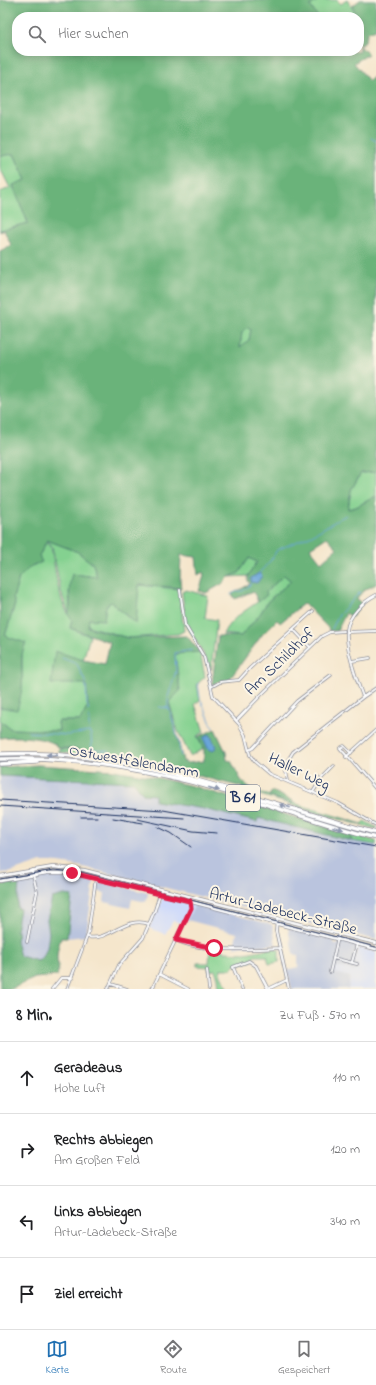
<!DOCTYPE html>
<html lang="de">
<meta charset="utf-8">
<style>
body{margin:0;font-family:"Indie Flower",sans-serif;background:#f6f6f6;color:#202124}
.stop{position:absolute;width:12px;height:12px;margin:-9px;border:3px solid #e11d48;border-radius:50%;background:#fff}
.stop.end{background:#e11d48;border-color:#fff;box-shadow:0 1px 4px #0008}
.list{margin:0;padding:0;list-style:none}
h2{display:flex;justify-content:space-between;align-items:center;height:52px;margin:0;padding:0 16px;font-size:17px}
h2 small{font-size:13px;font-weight:400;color:#757577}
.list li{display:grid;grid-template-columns:26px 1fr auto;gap:12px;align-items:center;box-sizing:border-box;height:72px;padding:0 16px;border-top:1px solid #e0e0e0}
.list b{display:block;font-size:15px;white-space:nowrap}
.list p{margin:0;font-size:13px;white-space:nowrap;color:#757577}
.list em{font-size:13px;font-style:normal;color:#757577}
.icon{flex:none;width:22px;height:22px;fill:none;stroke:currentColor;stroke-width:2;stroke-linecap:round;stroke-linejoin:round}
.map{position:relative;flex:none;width:376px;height:989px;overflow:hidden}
.search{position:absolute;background:#fff;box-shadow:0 2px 10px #0003;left:12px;right:12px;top:12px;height:44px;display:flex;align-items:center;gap:10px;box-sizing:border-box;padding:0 14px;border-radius:16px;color:#757577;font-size:15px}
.sheet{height:340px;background:#fff}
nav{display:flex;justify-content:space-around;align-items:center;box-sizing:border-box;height:56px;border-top:1px solid #e0e0e0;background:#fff;font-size:11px;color:#757577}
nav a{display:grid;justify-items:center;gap:2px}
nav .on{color:#1f6fb2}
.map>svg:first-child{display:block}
</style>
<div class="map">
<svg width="376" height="989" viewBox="0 0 376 989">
<rect width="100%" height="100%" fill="#fcf5e5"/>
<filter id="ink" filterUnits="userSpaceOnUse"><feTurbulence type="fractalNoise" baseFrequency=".025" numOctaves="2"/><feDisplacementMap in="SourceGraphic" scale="8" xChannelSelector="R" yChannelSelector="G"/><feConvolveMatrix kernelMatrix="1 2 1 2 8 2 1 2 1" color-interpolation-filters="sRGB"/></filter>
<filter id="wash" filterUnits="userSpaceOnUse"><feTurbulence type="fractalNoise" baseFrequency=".012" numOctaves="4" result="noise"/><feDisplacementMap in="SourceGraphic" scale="16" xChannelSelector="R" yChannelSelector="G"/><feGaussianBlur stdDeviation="0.9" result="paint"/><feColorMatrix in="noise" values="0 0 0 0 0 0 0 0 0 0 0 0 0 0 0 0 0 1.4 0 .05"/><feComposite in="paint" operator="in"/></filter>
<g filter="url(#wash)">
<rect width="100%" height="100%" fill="#f5e6cc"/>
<path fill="#cfdafa" d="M163 897 195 905 187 920H183L181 923 173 921 165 934 149 928Z
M358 947 376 952V989H348L350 977 332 973 334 966 357 970V965L353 962Z"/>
<path fill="#bac4de" d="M10 775 134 782 143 794 155 795V801L204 809 257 822 258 818 336 836V838L376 845V940L231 904 230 902 225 901 222 902 79 866 52 862H41L11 872 0 873V776Z
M60 874 80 876 94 881 86 936 67 938 71 910 47 920 49 933 47 949 43 957 38 961 20 956 16 941 18 932H16L20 910 17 909 19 882 42 876Z
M99 881 148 893 146 902 132 899 130 908 104 902 105 893 96 891Z
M195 905 271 924 273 927 276 945 234 947 237 933 187 920Z
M288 928 331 939 335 944H338L342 941 357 945 353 962 358 965 357 971 334 966 332 972 350 977 348 989H292L287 970 298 967V955L293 954Z"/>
<path fill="#84d190" stroke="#508077" d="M318 0H337L341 4 347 0 356 14 353 17H318L310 6Z
M14 154 26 180 13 186 28 223 0 230V192L10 188 0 168V156Z
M247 327 251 329 249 340 240 348 242 332Z
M376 472V496L356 507 348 509 351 490 361 473Z
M47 540 78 552 93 564 97 577 72 574 69 593 70 609 69 614 61 592 52 546Z
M47 541 51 547C56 570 57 601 72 619L70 628 90 636 83 660 55 652 86 683 88 706 80 721H58L59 731 11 729 0 721V707L3 708 22 688V649L5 636 15 604 13 598 19 578 31 566 40 563 39 556Z
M249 558 257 562 248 576 229 577 239 573Z
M284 575 291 581 268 601 260 614 241 636 223 634C231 616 252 608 266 595V592Z
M139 585 179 589 184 631 178 634 128 638 88 626 89 618 111 602 132 621Z
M186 590 208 596 205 618 217 620 211 670 202 651 186 625 182 592Z
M200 652 205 677 197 684 200 700 195 704 204 732 197 736 203 749 190 756 177 729 169 702 180 691 175 654Z
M59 749 79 750 80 754 59 752Z
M241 787 362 824 364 821 376 827V829L317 813 242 789Z
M352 835 376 841V845L351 841Z
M274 948 279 949V962L269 964 267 956H254L252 961 235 965 231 969H221L220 973 227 987 219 989 218 978 215 970 209 971 210 967 197 966V963H209L210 950H223V952L245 953Z"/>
<path fill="#6bb37a" stroke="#43716c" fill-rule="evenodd" d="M0 0H318L310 6 318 17H17V51H359V17H353L356 14 352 6 360 0H376V29L368 32 364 43 360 46 368 54 354 63 369 81 376 75V472L361 473 351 490 348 508V509L356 507 376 496V584L363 591 357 598 361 604 352 617 346 613 337 631H329L328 628 304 603 280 623 277 620 262 635 229 680 220 681 214 684H212L218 636H241L260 614 268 601 291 581 284 575 266 592 267 595 258 602 254 593 251 592 235 599 232 594 250 584 248 581V576L257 562 249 558 239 573 229 577 222 584 206 593 199 591 204 576 203 572 198 575 196 557 181 555 180 580 181 588 139 585 136 624 111 602 106 606 104 620 89 619 88 627 128 638 187 636 200 652 175 654 180 691 169 702 183 761 188 763 204 761V749L198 737 215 729 226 752 227 760 231 761 241 780 253 790 161 766 80 754 79 749 59 748C51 736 13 736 0 738V721L11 729 59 731 58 721H80L88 706 86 684H51L55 651 83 660 105 664 110 642 70 628 72 619 68 615C73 601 66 591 72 574L97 577 93 564 78 552 47 540 39 556 42 562 31 566 19 578 13 598 15 604 5 636 26 643C18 657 24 672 22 688 21 695 19 703 17 710L0 707V251L11 245 4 230 0 232V230L28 223 13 185 26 180 14 154 0 156ZM247 327 251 329 249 340 240 347 242 332ZM327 537 337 548 321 562 310 548Z
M38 765 114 770 150 776 196 787 352 835 351 841 258 818 257 822 204 809 155 801V795L143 794 134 782 0 776V767Z
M272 791 293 801 292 804 269 796Z
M19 882 17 908 20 909 16 931 18 932 16 941 20 956 38 961 43 957 47 948 49 933 47 920 52 898 64 895 72 896 67 938H61C59 944 57 951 57 957 57 966 60 965 57 976L35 978 11 989H0V885Z"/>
<path fill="#67a4d8" stroke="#416a9b" d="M259 573 262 576 257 583 251 582V578Z
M210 734 216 747 213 751 208 749 203 738Z"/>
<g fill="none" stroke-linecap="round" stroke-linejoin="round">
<path stroke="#67a4d8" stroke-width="1" d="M371 138 376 141
M259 573 271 560 277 550 312 535 346 515
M231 594 238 591H243L251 584
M332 629 338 616 360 592
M62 658 77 664 86 683
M198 683 200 698
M86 685 87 705
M168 697 176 671 175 653 192 650
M168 699V708
M201 700 213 728
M88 706 89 720
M159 707 169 708 179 742
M89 722V729
M28 732 68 735 89 732
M89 732 91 734 92 749 109 751
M179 743 181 756"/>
</g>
</g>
<g filter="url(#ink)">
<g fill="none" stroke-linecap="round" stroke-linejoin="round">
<defs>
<path id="minor" d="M180 590 185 625 204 657 213 696 239 724 245 735 250 755 255 762 269 774 338 803 376 825
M293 629 310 647
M347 632 376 631
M352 661 370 658
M211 687 220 682 239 680 250 668 313 611
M363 697 376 688
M237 720 262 694 322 636 330 632 344 631
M249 750 253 748 297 701 331 675
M351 753 344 746 340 748 376 789
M346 757 376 730
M320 780 334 766
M288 781 285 765 293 752 363 697C357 681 345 647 347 630 348 616 364 601 376 595
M313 792 320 781 318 777
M277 918 276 931 289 989
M88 937C108 942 126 915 149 924
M176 940C199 953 252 949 280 948
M27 942 37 892 32 870
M333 958 357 964
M352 962 357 944
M207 970 209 989
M330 972 339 933
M159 974 188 989
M111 984 127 989
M52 989 61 978H72
M67 989 88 934 96 878
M108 989 119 965 143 938 155 910 161 890
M152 989 191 908 190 902
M242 989 233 967 249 961 256 966 268 989
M268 989 287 980"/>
<path id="tertiary" d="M0 876 53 867 84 870 376 943
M0 881 47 873H78L376 949"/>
<path id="trunk" d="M0 754C132 747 251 800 376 833
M0 759C63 757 126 766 187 781 251 797 312 822 376 838
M0 764 37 762"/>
</defs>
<use href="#minor" stroke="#888a95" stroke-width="3.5"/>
<use href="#tertiary" stroke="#888a95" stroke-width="4"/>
<use href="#trunk" stroke="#888a95" stroke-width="5"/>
<use href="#minor" stroke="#fff" stroke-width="2"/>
<use href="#tertiary" stroke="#fff" stroke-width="2.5"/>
<use href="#trunk" stroke="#fff" stroke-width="3.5"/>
<path stroke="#1b2f5e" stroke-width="1" d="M0 879 54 870 84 873 376 947"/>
<path stroke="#1b2f5e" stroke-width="1" d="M0 800 163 810 376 847
M0 806 184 818
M81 817H97
M113 818 143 823
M137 819 193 831 217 833
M158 827 171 833 191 847"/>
</g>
<defs><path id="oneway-solid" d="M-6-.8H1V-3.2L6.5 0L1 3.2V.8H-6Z"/></defs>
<g fill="#8d97ae">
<use href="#oneway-solid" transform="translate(52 755) rotate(-177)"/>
<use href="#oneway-solid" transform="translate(214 789) rotate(16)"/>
<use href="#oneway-solid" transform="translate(285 806) rotate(-162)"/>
<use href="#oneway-solid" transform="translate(338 828) rotate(15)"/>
</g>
</g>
<g fill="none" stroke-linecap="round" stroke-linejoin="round" filter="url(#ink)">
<path stroke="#e11d48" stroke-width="5" d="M72 873 190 901 191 908 176 940 214 948"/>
</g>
<g text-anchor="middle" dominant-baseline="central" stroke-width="4" stroke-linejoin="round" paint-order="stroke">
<rect fill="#fcf5e5" stroke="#5e6a86" stroke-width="1" x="226" y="785" width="34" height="26" rx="3"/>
<g font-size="15" font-weight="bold" fill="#1b2f5e">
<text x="243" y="798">B 61</text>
</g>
<g font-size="16" fill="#1b2f5e" stroke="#fcf5e5">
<text transform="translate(280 662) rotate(-44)">Am Schildhof</text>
<text transform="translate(134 762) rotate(10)">Ostwestfalendamm</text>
<text transform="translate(299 772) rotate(26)">Haller Weg</text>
<text transform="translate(283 912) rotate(14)">Artur-Ladebeck-Straße</text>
</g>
</g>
</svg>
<div class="stop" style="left:214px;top:948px"></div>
<div class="stop end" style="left:72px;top:873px"></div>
<div class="search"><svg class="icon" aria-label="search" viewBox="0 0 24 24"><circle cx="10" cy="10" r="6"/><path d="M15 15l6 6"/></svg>Hier suchen</div>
</div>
<section class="sheet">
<h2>8 Min.<small>Zu Fuß · 570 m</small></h2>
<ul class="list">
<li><svg class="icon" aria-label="ahead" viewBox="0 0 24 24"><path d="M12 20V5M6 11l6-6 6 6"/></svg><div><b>Geradeaus</b><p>Hohe Luft</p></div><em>110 m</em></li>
<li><svg class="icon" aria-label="right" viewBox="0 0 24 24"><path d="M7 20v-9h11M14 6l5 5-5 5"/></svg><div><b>Rechts abbiegen</b><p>Am Großen Feld</p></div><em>120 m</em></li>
<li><svg class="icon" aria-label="left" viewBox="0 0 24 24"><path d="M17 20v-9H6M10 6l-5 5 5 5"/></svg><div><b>Links abbiegen</b><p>Artur-Ladebeck-Straße</p></div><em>340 m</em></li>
<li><svg class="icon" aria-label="arrive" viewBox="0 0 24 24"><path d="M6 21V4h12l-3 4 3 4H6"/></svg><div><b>Ziel erreicht</b></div></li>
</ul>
</section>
<nav>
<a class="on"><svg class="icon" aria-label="map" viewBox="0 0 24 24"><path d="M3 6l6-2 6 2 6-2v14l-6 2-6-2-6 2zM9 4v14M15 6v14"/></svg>Karte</a>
<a><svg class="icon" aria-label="directions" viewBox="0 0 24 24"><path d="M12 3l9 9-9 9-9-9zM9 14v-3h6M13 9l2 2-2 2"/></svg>Route</a>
<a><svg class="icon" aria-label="saved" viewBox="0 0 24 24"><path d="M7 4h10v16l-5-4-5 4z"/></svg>Gespeichert</a>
</nav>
